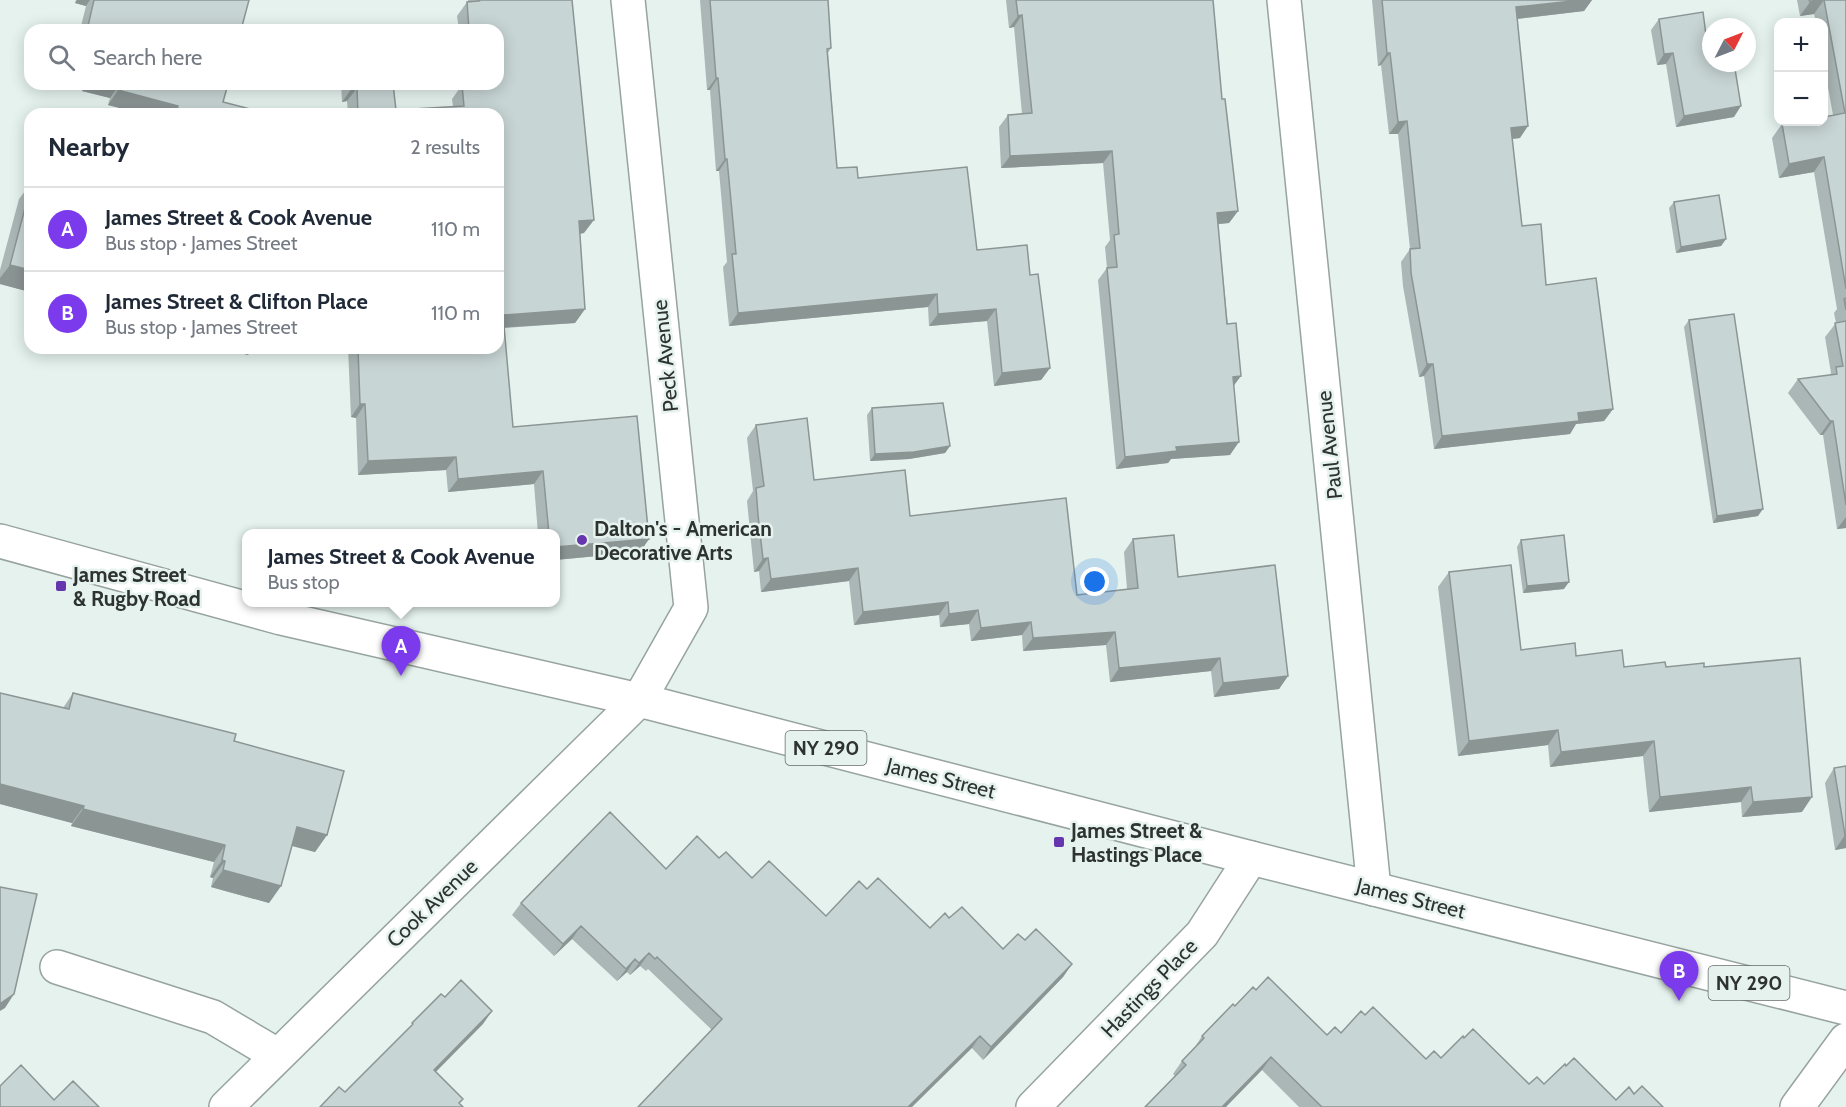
<!DOCTYPE html>
<meta charset="utf-8">
<style>
body{margin:0;font-family:Cabin,sans-serif;background:#f6f6f7;color:#1f2937}
.controls{position:absolute;right:18px;top:18px;display:grid;overflow:hidden;border-radius:12px;box-shadow:0 3px 15px #0003}
.controls button{width:54px;height:54px;display:grid;place-items:center;padding:0;border:0;border-bottom:2px solid #e0e1e3;background:#fff;color:#1f2937;font:30px sans-serif}
.compass{position:absolute;left:1702px;top:18px;width:54px;height:54px;border-radius:50%;background:#fff;box-shadow:0 3px 15px #0003;rotate:48deg}
.you{position:absolute;left:1095px;top:582px;width:21px;height:21px;margin:-15px;border:4px solid #fff;border-radius:50%;background:#1a73e8;box-shadow:0 0 0 9px #1a73e833}
.badge{display:grid;place-items:center;width:39px;height:39px;border-radius:50%;background:#7c3aed;color:#fff;font-size:20px;font-weight:700}
.pin{position:absolute;translate:-50% -50px;filter:drop-shadow(0 2px 3px #0008)}
.pin::after{content:'';position:absolute;top:32px;width:21px;height:18px;background:inherit;clip-path:polygon(0 0,100% 0,50% 100%)}
.popup{position:absolute;left:242px;top:529px;width:318px;height:78px;box-sizing:border-box;display:grid;place-content:center;border-radius:12px;background:#fff;filter:drop-shadow(0 2px 4px #0005);font-size:20px;white-space:nowrap;color:#747a83}
.popup b{font-size:22px;color:#1f2937}
.popup::after{content:'';position:absolute;left:50%;top:100%;margin-left:-12px;border:12px solid transparent;border-top-color:#fff}
.list{margin:0;padding:0;list-style:none}
h2{display:flex;justify-content:space-between;align-items:center;height:78px;margin:0;padding:0 24px;font-size:26px}
h2 small{font-size:20px;font-weight:400;color:#747a83}
.list li{display:grid;grid-template-columns:39px 1fr auto;gap:18px;align-items:center;box-sizing:border-box;height:84px;padding:0 24px;border-top:2px solid #e0e1e3}
.list b{display:block;font-size:22px;white-space:nowrap}
.list p{margin:0;font-size:20px;white-space:nowrap;color:#747a83}
.list em{font-size:20px;font-style:normal;color:#747a83}
.icon{flex:none;width:33px;height:33px;fill:none;stroke:currentColor;stroke-width:2;stroke-linecap:round;stroke-linejoin:round}
.map{position:relative;flex:none;width:1846px;height:1107px;overflow:hidden}
.search{position:absolute;background:#fff;box-shadow:0 3px 15px #0003;left:24px;top:24px;width:480px;height:66px;display:flex;align-items:center;gap:15px;box-sizing:border-box;padding:0 21px;border-radius:18px;color:#747a83;font-size:22px}
.panel{position:absolute;background:#fff;box-shadow:0 3px 15px #0003;left:24px;top:108px;width:480px;height:246px;border-radius:18px}
.map>svg:first-child{display:block}
</style>
<div class="map">
<svg width="1846" height="1107" viewBox="0 0 1846 1107">
<rect width="100%" height="100%" fill="#e5f2ed"/>
<g fill="none" stroke-linecap="round" stroke-linejoin="round">
<defs>
<path id="minor" d="M1284 0 1374 889
M57 967 213 1017 277 1055
M226 1107 639 700 691 608 628 0
M1033 1107 1202 934 1251 858
M1797 1107 1846 1040"/>
<path id="major" d="M0 541 281 618 639 700 1251 858 1846 1008"/>
</defs>
<use href="#minor" stroke="#97a39e" stroke-width="36"/>
<use href="#major" stroke="#97a39e" stroke-width="36"/>
<use href="#minor" stroke="#fff" stroke-width="33"/>
<use href="#major" stroke="#fff" stroke-width="33"/>
</g>
<path fill="#abb7b6" d="M76 0H249L241 30H80L86 6 75 3Z
M468 0H577H572L584 233 580 234 585 309 575 323 504 328 513 427 649 539 640 552 555 560V534H538L534 484 448 492 446 470 358 475 356 418 351 417 348 348H498V114H348L347 101 342 102 341 84H393L396 110 453 107 452 99 462 85 464 84H498V30H459L457 16 467 2H468Z
M700 0H828L831 48 828 53 837 168 858 178 977 250 1030 275 1050 368 1041 380 994 386 987 321 929 326 928 307 729 326 723 267 727 262 719 171H716L710 90H707Z
M1006 0H1213L1222 99 1238 211 1229 223 1218 224 1234 386 1230 455 1171 459 1168 463 1116 469 1098 280 1107 268 1105 247 1110 240 1103 163 1001 168 999 127 1008 115 1022 114 1014 27 1009 28Z
M1372 0H1592L1584 11 1518 19 1520 138 1512 139 1522 226 1546 285 1613 409 1604 421 1576 424 1570 434 1434 449 1424 376 1419 377 1403 286 1401 262 1410 249 1398 134H1389L1381 65 1378 66Z
M1797 0H1846V528L1837 529 1823 435H1820L1788 393 1798 379 1830 375 1831 373 1825 337 1836 323 1834 313 1837 309 1814 172 1779 178 1772 138 1782 124 1833 115 1824 65V22H1816L1814 14 1800 16Z
M1659 19 1709 58 1734 117 1676 127 1666 64 1657 65 1651 30Z
M84 84H228L223 102 270 114H143L108 105 110 98 82 91Z
M30 178V292L0 284V270L19 199 25 191 27 181Z
M1674 202 1726 239 1721 246 1676 253 1669 208Z
M1689 320 1758 516 1713 523 1684 327Z
M872 408 950 446 945 453 909 459 870 461 867 415Z
M756 425 814 480 910 516 1077 595 1127 589 1124 552 1133 539 1178 577 1288 676 1279 689 1214 697 1211 671 1110 682 1106 645 1023 651 1022 635 971 641 969 624 940 627 939 615 854 625 849 581 761 592 759 571 754 572 747 501 753 491 747 438Z
M1521 540 1564 589 1523 593 1517 547Z
M1449 572 1521 650 1576 656 1624 667H1704L1802 812 1742 817 1741 802 1649 812 1643 756 1550 767 1548 745 1458 756 1438 587Z
M0 693 63 708 73 693 234 741 327 835 315 852 292 846 281 886 269 903 211 887 213 878 210 877 214 862 71 826 72 823 0 804Z
M1846 766V848L1835 850 1825 783 1834 768Z
M719 858 752 878 826 916 867 889 930 928 949 918 1003 949 1025 940 1072 964 1063 977 983 1060 972 1048 712 1030 648 969 646 971 640 966 630 975 627 972 617 981 572 939 554 956 512 915 521 903 666 869Z
M1256 990 1327 1035 1341 1033 1426 1059 1441 1058 1464 1038 1529 1084H1544L1566 1066 1616 1100 1634 1094 1663 1107H1299L1262 1070 1175 1076 1173 1074 1182 1061 1193 1050 1202 1036 1235 1006Z"/>
<path fill="#8b9594" d="M77 0H90L86 6 75 3Z
M1582 0H1592L1584 11 1508 20 1516 7Z
M1824 0 1814 14 1800 16 1810 2Z
M1022 15 1014 27 1009 28 1018 16Z
M1387 53H1390L1381 65 1378 66Z
M1673 53 1666 64 1657 65 1664 54Z
M716 78H718L710 90H707Z
M86 84H120L110 98 82 91Z
M352 88H357L347 101 342 102Z
M118 90 178 106 172 114H143L108 105Z
M1741 106 1734 117 1676 127 1684 116Z
M1407 121 1398 134H1389L1398 122Z
M1528 126 1520 138 1502 140 1511 128Z
M1112 151 1103 163 1001 168 1010 156Z
M1824 157 1814 172 1779 178 1789 164Z
M725 159H727L719 171H716Z
M1238 211 1229 223 1208 225 1217 213Z
M594 220 584 233 569 235 579 221Z
M1726 239 1721 246 1676 253 1681 247Z
M10 265 30 270V292L0 284V278Z
M937 294 928 307 729 326 738 313Z
M585 309 575 323 498 328 503 315Z
M996 309 987 321 929 326 938 314Z
M220 348H253L248 355Z
M1427 364H1433L1424 376 1419 377Z
M1050 368 1041 380 994 386 1002 373Z
M1241 376 1232 388 1233 377Z
M360 404H365L356 418 351 417Z
M1613 409 1604 421 1576 424 1570 434 1434 449 1442 436 1578 413Z
M1830 421H1833L1823 435H1820Z
M1239 442 1230 455 1171 459 1168 463 1116 469 1125 457 1176 447Z
M950 446 945 453 909 459 870 461 875 454Z
M456 457 446 470 358 475 368 461Z
M543 471 534 484 448 492 458 479Z
M1763 509 1758 516 1713 523 1717 516Z
M1846 517V528L1837 529Z
M649 539 640 552 555 560V547Z
M768 558 759 571 754 572 763 559Z
M858 568 849 581 761 592 771 579Z
M1569 582 1564 589 1523 593 1527 586Z
M948 602 939 615 854 625 863 612Z
M978 610 969 624 940 627 949 614Z
M1031 622 1022 635 971 641 981 628Z
M1115 632 1106 645 1023 651 1033 638Z
M1220 658 1211 671 1110 682 1119 668Z
M1288 676 1279 689 1214 697 1223 683Z
M1558 730 1548 745 1458 756 1469 741Z
M1654 741 1643 756 1550 767 1561 752Z
M0 784 84 806 72 823 0 804Z
M1751 787 1741 802 1649 812 1660 797Z
M1812 797 1802 812 1742 817 1753 802Z
M83 809 225 845 214 862 71 826Z
M297 827 327 835 315 852 285 844Z
M1845 835H1846V848L1835 850Z
M222 860 225 861 213 878 210 877Z
M223 870 281 886 269 903 211 887Z
M581 926 572 939 554 956 563 944Z
M649 953 640 966 630 975 639 963Z
M635 959 627 972 617 981 626 969Z
M1072 964 1063 977 983 1060 991 1047Z
M14 994 5 1008 0 1011V1003Z
M492 1011 483 1024 425 1083 434 1070Z
M980 1036 972 1048 912 1107H908Z
M1271 1057 1262 1070 1226 1107H1222Z"/>
<path fill="#c7d5d4" stroke="#8b9594" stroke-width="1.5" d="M94 0H249L241 30H87Z
M478 0H572L594 220 579 221 585 309 503 315 513 427 637 416 649 539 555 547V534H549L543 471 458 479 456 457 368 461 365 404H360L358 348H498V114H358L357 88H352V84H393L396 110 464 106 462 85 498 84V30H469L467 2 479 1Z
M710 0H828L831 48 827 49 837 168 857 167 858 178 967 167 977 250 1027 245 1030 275 1038 274 1050 368 1002 373 996 309 938 314 937 294 738 313 732 254H736L727 159H725L718 78H716Z
M1016 0H1213L1222 99H1225L1238 211 1217 213 1227 324 1236 323 1241 376 1233 377 1239 442 1176 447 1177 451 1125 457 1107 268 1117 267 1114 235 1119 234 1112 151 1010 156 1008 115 1032 113 1022 15 1018 16Z
M1382 0H1582L1516 7 1528 126 1511 128 1522 226 1541 224 1546 285 1596 278 1613 409 1578 413 1579 421 1442 436 1433 364H1427L1411 273 1410 249 1420 248 1407 121 1398 122 1390 53H1387Z
M1809 0H1822L1810 2Z
M1824 0H1846V289L1824 157 1789 164 1782 124 1796 122H1824V117L1845 113Z
M1703 12 1709 58 1711 57V63H1734L1741 106 1684 116 1673 53 1664 54 1659 19Z
M120 84H228L223 102 270 114H175L178 106 118 90Z
M30 189V270L10 265Z
M1719 195 1726 239 1681 247 1674 202Z
M1846 298V310L1844 299Z
M1734 314 1763 509 1717 516 1689 320Z
M1846 321V505L1833 421H1830L1798 379 1837 374 1836 367 1843 366 1835 323Z
M943 403 950 446 914 452 875 454 872 408Z
M807 418 814 480 905 470 910 516 1066 498 1077 595 1138 588 1133 539 1174 535 1178 577 1275 565 1288 676 1223 683 1220 658 1119 668 1115 632 1033 638 1031 622 981 628 978 610 949 614 948 602 863 612 858 568 771 579 768 558 763 559 758 515 756 488 764 486 756 425Z
M1564 535 1569 582 1527 586 1521 540Z
M1511 565 1521 650 1575 643 1576 656 1622 650 1624 667 1665 662 1666 667 1704 663V667L1800 658 1812 797 1753 802 1751 787 1660 797 1654 741 1561 752 1558 730 1469 741 1449 572Z
M0 693 69 709 73 693 236 734 234 741 344 771 327 835 297 827 281 886 223 870 225 861 222 860 225 845 83 809 84 806 0 784Z
M1846 766V835H1845L1834 768Z
M610 812 666 869 697 836 719 858 726 852 752 878 769 861 826 916 859 881 867 889 878 878 930 928 945 913 949 918 962 907 1003 949 1018 934 1025 940 1036 929 1072 964 991 1047 980 1036 908 1107H638L722 1019 657 957 655 959 649 953 639 963 635 959 626 969 581 926 563 944 521 903Z
M0 887 37 894 14 994 1 1003H0Z
M1268 977 1327 1035 1335 1027 1341 1033 1361 1011 1365 1015 1373 1007 1426 1059 1434 1051 1441 1058 1463 1036 1464 1038 1473 1029 1529 1084 1537 1077 1544 1084 1565 1064 1566 1066 1574 1058 1616 1100 1629 1087 1634 1094 1642 1086 1663 1107H1322L1271 1057 1222 1107H1145L1186 1065 1182 1061 1204 1038 1202 1036 1233 1004 1235 1006 1253 987 1256 990Z
M461 980 492 1011 434 1070 463 1099 459 1103 463 1107H320L339 1087 345 1092 413 1024 412 1023 441 994 445 997Z
M21 1065 54 1100 73 1081 99 1107H0V1086Z"/>
<g fill="#6636ae" stroke="#e5f2ed" stroke-width="2">
<circle cx="582" cy="540" r="6"/>
<rect x="55" y="580" width="12" height="12" rx="3"/>
<rect x="1053" y="836" width="12" height="12" rx="3"/>
</g>
<g text-anchor="middle" dominant-baseline="central" stroke-width="5" stroke-linejoin="round" paint-order="stroke">
<g fill="#e5f2ed" stroke="#656c69" stroke-width="1.5">
<rect x="785.5" y="731" width="81" height="34" rx="4.5"/>
<rect x="1708.5" y="966" width="81" height="34" rx="4.5"/>
</g>
<g font-size="20" font-weight="bold" fill="#2e3331">
<text x="826" y="748">NY 290</text>
<text x="1749" y="983">NY 290</text>
</g>
<g font-size="21" fill="#2e3331" stroke="#e5f2ed">
<text transform="translate(665 356) rotate(-96)">Peck Avenue</text>
<text transform="translate(1329 445) rotate(-96)">Paul Avenue</text>
<text transform="translate(941 778) rotate(14)">James Street</text>
<text transform="translate(1411 898) rotate(14)">James Street</text>
<text transform="translate(432 903) rotate(-44)">Cook Avenue</text>
<text transform="translate(1149 988) rotate(-46)">Hastings Place</text>
</g>
<g font-size="21" font-weight="bold" fill="#2e3331" stroke="#e5f2ed" text-anchor="start">
<text x="594" y="528">Dalton's - American<tspan x="594" dy="24">Decorative Arts</tspan></text>
<text x="73" y="574">James Street<tspan x="73" dy="24">&amp; Rugby Road</tspan></text>
<text x="1071" y="830">James Street &amp;<tspan x="1071" dy="24">Hastings Place</tspan></text>
</g>
</g>
</svg>
<div class="controls">
<button>+</button>
<button>−</button>
</div>
<svg class="compass" viewBox="-18 -18 36 36"><path d="M0-13l5 13h-10z" fill="#e53935"/><path d="M0 13l5-13h-10z" fill="#747a83"/></svg>
<div class="you"></div>
<div class="pin badge" style="left:401px;top:676px">A</div>
<div class="popup"><b>James Street &amp; Cook Avenue</b>Bus stop</div>
<div class="pin badge" style="left:1679px;top:1001px">B</div>
<div class="search"><svg class="icon" aria-label="search" viewBox="0 0 24 24"><circle cx="10" cy="10" r="6"/><path d="M15 15l6 6"/></svg>Search here</div>
<section class="panel">
<h2>Nearby<small>2 results</small></h2>
<ul class="list">
<li><span class="badge">A</span><div><b>James Street &amp; Cook Avenue</b><p>Bus stop · James Street</p></div><em>110 m</em></li>
<li><span class="badge">B</span><div><b>James Street &amp; Clifton Place</b><p>Bus stop · James Street</p></div><em>110 m</em></li>
</ul>
</section>
</div>
